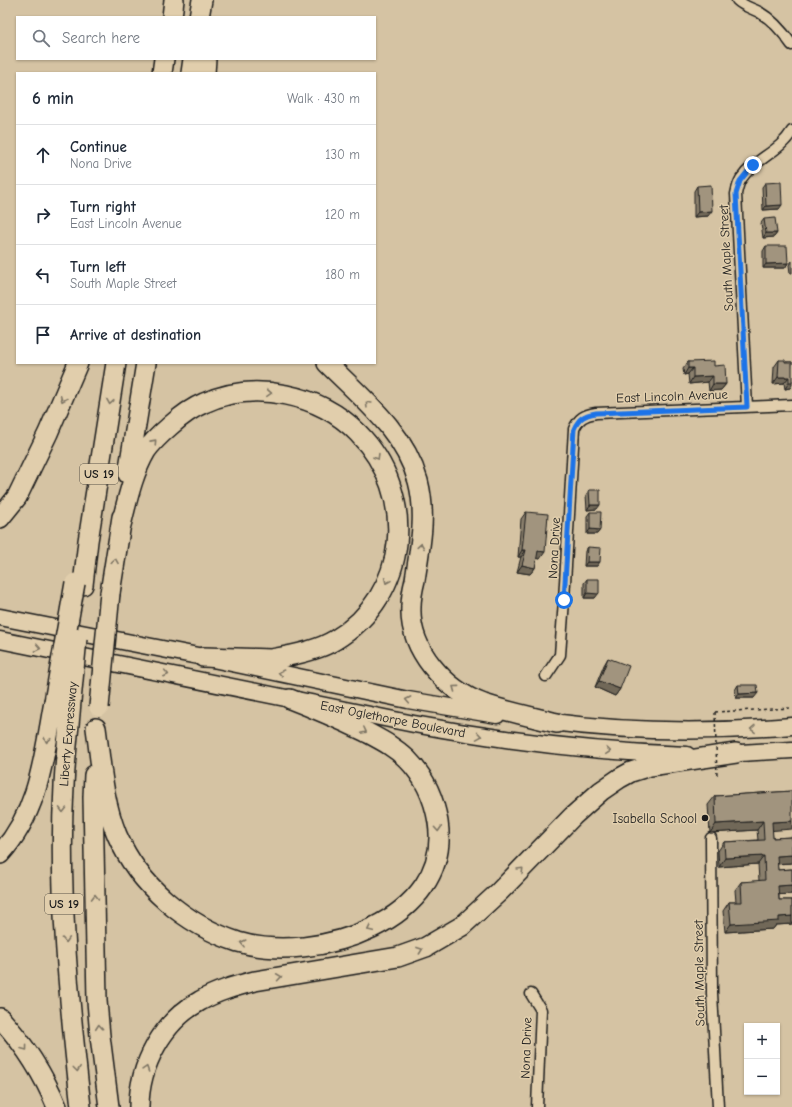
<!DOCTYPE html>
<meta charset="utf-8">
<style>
body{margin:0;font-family:"Comic Neue",sans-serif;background:#f2f2f3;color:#1f2937}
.controls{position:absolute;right:12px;bottom:12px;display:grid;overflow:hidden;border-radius:0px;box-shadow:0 1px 3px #0004}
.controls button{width:36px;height:36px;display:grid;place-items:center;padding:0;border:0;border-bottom:1px solid #e0e1e3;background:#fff;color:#1f2937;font:20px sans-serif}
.stop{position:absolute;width:12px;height:12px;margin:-9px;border:3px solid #1a73e8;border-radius:50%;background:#fff}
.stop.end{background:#1a73e8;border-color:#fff;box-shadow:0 1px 4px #0008}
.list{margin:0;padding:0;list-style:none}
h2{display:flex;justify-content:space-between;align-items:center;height:52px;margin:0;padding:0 16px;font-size:17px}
h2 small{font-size:13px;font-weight:400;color:#747a83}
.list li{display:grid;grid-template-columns:26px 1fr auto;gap:12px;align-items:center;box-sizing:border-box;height:60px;padding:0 16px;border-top:1px solid #e0e1e3}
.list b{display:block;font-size:15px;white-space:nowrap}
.list p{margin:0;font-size:13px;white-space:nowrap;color:#747a83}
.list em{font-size:13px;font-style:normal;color:#747a83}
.icon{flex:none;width:22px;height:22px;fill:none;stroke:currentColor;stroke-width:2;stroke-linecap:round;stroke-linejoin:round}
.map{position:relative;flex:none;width:792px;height:1107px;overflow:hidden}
.search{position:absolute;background:#fff;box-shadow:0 1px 3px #0004;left:16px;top:16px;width:360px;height:44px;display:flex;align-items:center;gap:10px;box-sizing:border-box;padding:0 14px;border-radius:0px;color:#747a83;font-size:15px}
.panel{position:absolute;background:#fff;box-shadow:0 1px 3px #0004;left:16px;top:72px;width:360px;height:292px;border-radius:0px}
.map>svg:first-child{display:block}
</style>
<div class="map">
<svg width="792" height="1107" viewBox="0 0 792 1107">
<rect width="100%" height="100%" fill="#d5c3a3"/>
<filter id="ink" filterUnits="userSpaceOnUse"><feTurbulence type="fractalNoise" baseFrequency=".025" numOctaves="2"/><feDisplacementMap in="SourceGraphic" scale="8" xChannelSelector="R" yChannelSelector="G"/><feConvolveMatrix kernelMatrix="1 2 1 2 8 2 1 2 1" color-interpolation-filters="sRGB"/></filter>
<g filter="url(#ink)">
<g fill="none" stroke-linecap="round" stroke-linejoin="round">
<defs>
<path id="street" d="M737 0C743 6 751 8 759 12 773 20 783 32 792 45
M747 407 736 194C737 189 738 184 741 179 754 159 780 152 792 131
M546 676 560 655 564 600 574 429C579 418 584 415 596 413L792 405
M711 838 712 993 718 1107
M531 994 541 1010 537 1107"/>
<path id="primary" d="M0 617 203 657 408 700 497 715
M0 640 414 724C505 741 593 752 687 755
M544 721C626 732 710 733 792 726
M724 754 792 750"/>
<path id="highway" d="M172 17 174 0
M199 17 202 0
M162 73 164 59
M191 73 193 59
M205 73 206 59
M327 363C362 398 404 431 418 481 427 515 420 546 415 580 413 588 411 598 411 607 409 650 445 690 484 704 508 712 533 717 557 723
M128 474 146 363
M0 518 17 497 48 433 78 363
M120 529C127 502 132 475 146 451 152 442 162 433 170 426 180 417 192 408 204 403 254 380 320 394 358 433 418 494 410 595 335 640 319 650 290 656 271 659L203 657
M83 585 88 541 116 363
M110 593 122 517
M71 701C69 730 65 758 64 786 58 893 69 1001 81 1107
M96 728C101 764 103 801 117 835 139 886 186 925 238 942 315 965 453 921 438 822 434 798 424 776 407 759 395 747 381 740 366 732 341 720 316 709 290 699
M94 775 93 797 97 1001 100 1036 109 1107
M0 854C39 812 44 756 54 702
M0 1018C25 1045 43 1073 57 1107
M139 1107C139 1065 163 1021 200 1001 217 991 236 986 255 981L398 957 426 947 462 926 499 892 573 816 601 791 620 778 631 772 650 766 736 753"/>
</defs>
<use href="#street" stroke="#1c1c1c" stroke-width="13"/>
<use href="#primary" stroke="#1c1c1c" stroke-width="19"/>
<use href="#highway" stroke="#1c1c1c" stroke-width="22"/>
<path stroke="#1c1c1c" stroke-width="1.5" stroke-dasharray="3 3" stroke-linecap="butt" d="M715 712 792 708"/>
<use href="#street" stroke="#e1ceac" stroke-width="10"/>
<use href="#primary" stroke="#e1ceac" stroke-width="16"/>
<use href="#highway" stroke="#e1ceac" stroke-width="19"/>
<defs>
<path id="highway-bridge" d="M71 701 77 638
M54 702 75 583
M99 707 110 593"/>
</defs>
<use href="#highway-bridge" stroke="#1c1c1c" stroke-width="22" stroke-linecap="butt"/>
<path stroke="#1c1c1c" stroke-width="1.5" stroke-dasharray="3 3" stroke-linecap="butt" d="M715 712 717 777"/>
<use href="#highway-bridge" stroke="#e1ceac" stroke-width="19"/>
</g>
<path fill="#8a7f6c" stroke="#1c1c1c" d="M765 183 779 209 763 210 762 187Z
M697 186 708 216 694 217V191Z
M764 219 777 233 774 237 763 238 761 223Z
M766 246 788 263 785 268H763V251Z
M792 261V273H790L789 265Z
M779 360 785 362H792L790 388 785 389 784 383 773 384 774 367Z
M688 362 714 366 726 384 721 390 709 391 708 382 689 384 688 374 684 375 683 369Z
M589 490 597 509 587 510 586 495Z
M526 512 540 559 537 558 535 568 530 574 517 572 521 557H518L521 519Z
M590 512 600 530 597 534H587V516Z
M588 547 597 566H584L585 551Z
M587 579 596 597 595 598H584V583Z
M608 658 620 689 615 696 595 687 604 665Z
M738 685 754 698H736L735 690Z
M792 791 772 830 773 838 792 837V863L777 864 778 870 792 869V894H779V900H792V924L776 925 773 929 725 932 723 911 729 902H736L735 890 741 882 759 881 758 864 719 867 718 851 724 842 758 840 757 830 710 833 708 805 715 796Z"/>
<path fill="#716858" stroke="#1c1c1c" d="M782 205 779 209 763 210 766 206Z
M712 211 708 216 694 217 698 212Z
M766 233H777L774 237 763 238Z
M788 263 785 268H763L766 264Z
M688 368H693L688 374 684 375Z
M713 376 708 382 689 384 693 377Z
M778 377H789L784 383 773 384Z
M792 380V385L790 388 785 389 789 382Z
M713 384H726L721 390 709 391Z
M590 505H600L597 509 587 510Z
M590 529 600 530 597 534H587Z
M522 550H526L521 557H518Z
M538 551 545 552 540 559 534 558Z
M587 562H600L597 566H584Z
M522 565 535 568 530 574 517 572Z
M587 593H599L595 598H584Z
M599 681 620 689 615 696 595 687Z
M758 693 754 698H736L739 694Z
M763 821 757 830 710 833 716 824Z
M792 821V829L766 831 772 822Z
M792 855V863L771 864 777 856Z
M764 856 758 864 719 867 725 858Z
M792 885V894L772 895 778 886Z
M792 916V924L776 925 773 929 725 932 731 924 779 917Z"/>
<path fill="#a1947e" stroke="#1c1c1c" d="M781 182 782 205 766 206 765 183Z
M711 185 712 211 698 212 697 186Z
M775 218 777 233H766L764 219Z
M766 246H787L788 263 766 264Z
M779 360H785V362H792V382H789V377H778Z
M714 361V366L725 365 726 384H713V376L693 377V368H688V362Z
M589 490H600V505H590Z
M526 512 548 514 545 552 538 551 535 568 522 565 526 550H522Z
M590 512H601L600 530 590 529Z
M588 547 601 548 600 562H587Z
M587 579H599V593L598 594 587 593Z
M608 658 629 666 620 689 599 681Z
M738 685H757L758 693 739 694Z
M792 791V821L772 822 773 838 792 837V855L777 856 778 870 792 869V885L778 886 779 900H792V916L779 917V921L731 924 729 902H742L741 882 765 880 764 856 725 858 724 842 764 840 763 821 716 824 715 796Z"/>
<defs><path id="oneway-chevron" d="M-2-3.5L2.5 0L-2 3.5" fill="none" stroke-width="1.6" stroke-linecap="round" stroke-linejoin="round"/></defs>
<g stroke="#7e7564">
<use href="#oneway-chevron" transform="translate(269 393) rotate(4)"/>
<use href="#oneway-chevron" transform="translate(63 399) rotate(113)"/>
<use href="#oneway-chevron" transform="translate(110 402) rotate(99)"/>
<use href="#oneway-chevron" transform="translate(368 404) rotate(-135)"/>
<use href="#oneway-chevron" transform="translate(154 442) rotate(-48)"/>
<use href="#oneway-chevron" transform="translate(377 457) rotate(58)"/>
<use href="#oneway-chevron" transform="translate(421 546) rotate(-81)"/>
<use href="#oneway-chevron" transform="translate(115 561) rotate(-81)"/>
<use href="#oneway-chevron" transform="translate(387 581) rotate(114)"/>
<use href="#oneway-chevron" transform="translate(38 648) rotate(11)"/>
<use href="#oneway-chevron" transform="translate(281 673) rotate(-168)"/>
<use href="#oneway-chevron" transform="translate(166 674) rotate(11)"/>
<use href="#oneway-chevron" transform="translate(455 688) rotate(-144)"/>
<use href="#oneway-chevron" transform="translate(408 700) rotate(-169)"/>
<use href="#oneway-chevron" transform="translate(753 729) rotate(178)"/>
<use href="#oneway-chevron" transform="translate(364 731) rotate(27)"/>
<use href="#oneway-chevron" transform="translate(479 736) rotate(9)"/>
<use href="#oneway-chevron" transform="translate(47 740) rotate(101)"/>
<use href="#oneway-chevron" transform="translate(608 751) rotate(5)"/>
<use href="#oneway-chevron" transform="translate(63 810) rotate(91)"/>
<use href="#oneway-chevron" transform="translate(438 829) rotate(86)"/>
<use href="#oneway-chevron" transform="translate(521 870) rotate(-46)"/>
<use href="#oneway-chevron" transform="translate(95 897) rotate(-91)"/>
<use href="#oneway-chevron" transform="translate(370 929) rotate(155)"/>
<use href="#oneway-chevron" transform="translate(66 940) rotate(87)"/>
<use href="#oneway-chevron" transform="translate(243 943) rotate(-166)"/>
<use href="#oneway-chevron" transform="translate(420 950) rotate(-20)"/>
<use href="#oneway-chevron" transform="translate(279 977) rotate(-8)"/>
<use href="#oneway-chevron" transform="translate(99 1027) rotate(-95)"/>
<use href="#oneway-chevron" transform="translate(25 1048) rotate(53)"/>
<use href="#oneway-chevron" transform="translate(77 1069) rotate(83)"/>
<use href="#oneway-chevron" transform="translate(146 1069) rotate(-72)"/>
</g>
</g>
<g fill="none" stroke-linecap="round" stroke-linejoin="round" filter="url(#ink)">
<path stroke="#1a73e8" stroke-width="5" d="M564 600 574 429C579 418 584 415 596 413L747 407 736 194 740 181 753 165"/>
</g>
<circle fill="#1c1c1c" stroke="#e1ceac" stroke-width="1.5" cx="705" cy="818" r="4"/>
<g text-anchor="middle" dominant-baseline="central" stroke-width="3" stroke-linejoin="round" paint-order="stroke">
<g fill="#e1ceac" stroke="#575147" stroke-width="1">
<rect x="80" y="464" width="38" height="20" rx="3"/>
<rect x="45" y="894" width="38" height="20" rx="3"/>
</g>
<g font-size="12" font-weight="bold" fill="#1c1c1c">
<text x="99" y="474">US 19</text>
<text x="64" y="904">US 19</text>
</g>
<g font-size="13" fill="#1c1c1c" stroke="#e1ceac">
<text transform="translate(726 258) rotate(-93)">South Maple Street</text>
<text transform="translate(672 396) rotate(-2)">East Lincoln Avenue</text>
<text transform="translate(554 548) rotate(-87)">Nona Drive</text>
<text transform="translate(393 719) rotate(11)">East Oglethorpe Boulevard</text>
<text transform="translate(68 734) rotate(-85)">Liberty Expressway</text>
<text transform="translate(699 973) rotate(-91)">South Maple Street</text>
<text transform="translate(526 1048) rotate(-88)">Nona Drive</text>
</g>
<g font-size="13" fill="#1c1c1c" stroke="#e1ceac" text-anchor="end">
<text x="697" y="818">Isabella School</text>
</g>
</g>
</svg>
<div class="controls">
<button>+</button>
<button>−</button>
</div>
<div class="stop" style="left:564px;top:600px"></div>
<div class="stop end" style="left:753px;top:165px"></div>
<div class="search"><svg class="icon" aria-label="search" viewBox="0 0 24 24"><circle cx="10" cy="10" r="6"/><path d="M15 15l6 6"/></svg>Search here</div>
<section class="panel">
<h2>6 min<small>Walk · 430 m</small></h2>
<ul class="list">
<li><svg class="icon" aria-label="ahead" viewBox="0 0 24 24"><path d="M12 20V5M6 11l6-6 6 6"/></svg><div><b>Continue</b><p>Nona Drive</p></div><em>130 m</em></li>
<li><svg class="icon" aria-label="right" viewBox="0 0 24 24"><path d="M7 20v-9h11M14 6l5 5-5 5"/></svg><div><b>Turn right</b><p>East Lincoln Avenue</p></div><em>120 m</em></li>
<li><svg class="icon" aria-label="left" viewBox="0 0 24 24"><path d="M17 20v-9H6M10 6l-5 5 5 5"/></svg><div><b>Turn left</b><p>South Maple Street</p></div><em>180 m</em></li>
<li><svg class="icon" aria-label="arrive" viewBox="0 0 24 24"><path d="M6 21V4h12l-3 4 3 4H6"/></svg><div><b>Arrive at destination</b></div></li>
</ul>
</section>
</div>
